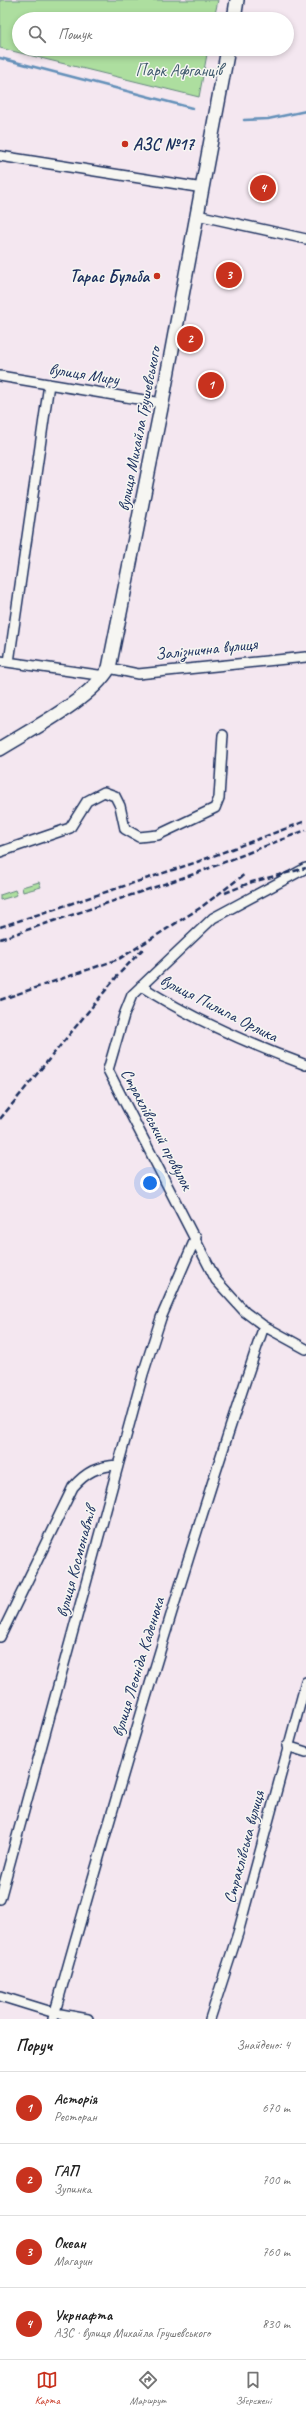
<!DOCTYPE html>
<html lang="uk">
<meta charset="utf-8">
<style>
body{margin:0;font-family:Caveat,sans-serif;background:#f6f6f6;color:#222}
.you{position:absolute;left:150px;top:1183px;width:14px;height:14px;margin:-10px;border:3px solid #fff;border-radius:50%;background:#1a73e8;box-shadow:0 0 0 6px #1a73e833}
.badge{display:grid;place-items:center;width:26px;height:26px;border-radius:50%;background:#c8321e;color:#fff;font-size:13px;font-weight:700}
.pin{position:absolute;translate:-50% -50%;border:2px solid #fff;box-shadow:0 1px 4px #0006}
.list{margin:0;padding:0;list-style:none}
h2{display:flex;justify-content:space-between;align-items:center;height:52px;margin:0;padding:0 16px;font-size:17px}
h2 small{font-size:13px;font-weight:400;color:#767676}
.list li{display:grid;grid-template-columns:26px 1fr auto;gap:12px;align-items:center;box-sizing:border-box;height:72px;padding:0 16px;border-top:1px solid #e0e0e0}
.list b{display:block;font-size:15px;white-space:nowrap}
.list p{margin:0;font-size:13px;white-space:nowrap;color:#767676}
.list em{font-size:13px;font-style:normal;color:#767676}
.icon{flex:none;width:22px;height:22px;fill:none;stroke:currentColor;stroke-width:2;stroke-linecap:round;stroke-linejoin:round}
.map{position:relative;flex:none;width:306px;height:2019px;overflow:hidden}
.search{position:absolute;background:#fff;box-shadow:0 2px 6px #0003;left:12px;right:12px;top:12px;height:44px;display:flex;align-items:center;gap:10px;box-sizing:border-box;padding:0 14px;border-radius:22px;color:#767676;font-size:15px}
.sheet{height:340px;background:#fff}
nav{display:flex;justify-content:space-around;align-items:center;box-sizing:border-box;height:56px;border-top:1px solid #e0e0e0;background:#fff;font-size:11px;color:#767676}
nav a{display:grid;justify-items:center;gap:2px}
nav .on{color:#c8321e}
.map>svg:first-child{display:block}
</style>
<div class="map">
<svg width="306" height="2019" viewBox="0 0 306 2019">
<rect width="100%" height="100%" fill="#f4e7f0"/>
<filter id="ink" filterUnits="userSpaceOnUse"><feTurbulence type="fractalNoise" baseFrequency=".025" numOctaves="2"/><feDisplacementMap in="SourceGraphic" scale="8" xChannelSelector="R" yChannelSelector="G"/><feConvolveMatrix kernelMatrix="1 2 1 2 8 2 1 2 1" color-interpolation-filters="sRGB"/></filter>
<g filter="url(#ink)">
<path fill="#adde9f" stroke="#64867e" d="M0 0H218L214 19H19V49H208L199 97 0 48Z
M39 882 41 887 23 892 22 887Z
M15 890 17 895 0 900V895Z"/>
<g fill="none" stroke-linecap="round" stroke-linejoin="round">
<path stroke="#6490b9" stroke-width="2.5" d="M0 58 192 108
M244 120 268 119 306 111"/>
<defs>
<path id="street" d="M0 156 203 188
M197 215 306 239
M0 376 162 403
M0 661 105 676
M9 662 49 384
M109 668 138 674 306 657
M0 852 70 828 87 801 104 792 115 796 120 806 125 829 139 837 158 835 215 808 219 798 223 735
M306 868 213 918 132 995 124 1015 108 1070 216 1280 245 1312 264 1326 306 1349
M141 986C192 1019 249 1044 306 1065
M0 1637 73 1487C86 1472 98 1466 118 1465
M287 1746 306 1752
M0 1899 143 1374 161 1318 196 1237
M0 1996 55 2013 88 2019
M53 2019C118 1787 186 1555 264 1326
M210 2019 238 1933 306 1682"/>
<path id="secondary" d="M234 19 237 0
M0 749C32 729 90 700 109 668L162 403 228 49"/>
</defs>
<use href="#street" stroke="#1b2f5e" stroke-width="12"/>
<use href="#secondary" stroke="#1b2f5e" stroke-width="16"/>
<use href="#street" stroke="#f6f6f2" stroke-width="9"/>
<use href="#secondary" stroke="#f6f6f2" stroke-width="13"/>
<path stroke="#1b2f5e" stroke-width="2.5" stroke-dasharray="6 3" stroke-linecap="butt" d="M225 893 252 882 306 868
M0 927 197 862 306 821
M0 939 197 873 306 830
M0 1000 119 959 200 908 245 874
M0 1119 119 974 143 949"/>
</g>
</g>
<g fill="#c8321e" stroke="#f6f6f2" stroke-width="1.5">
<circle cx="125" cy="144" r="4"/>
<circle cx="157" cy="276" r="4"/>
</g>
<g text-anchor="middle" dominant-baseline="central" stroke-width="3" stroke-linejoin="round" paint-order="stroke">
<g font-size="17" fill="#405b6e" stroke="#f6f6f2">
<text x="179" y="70">Парк Афганців</text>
</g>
<g font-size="17" font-weight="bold" fill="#1b2f5e" stroke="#f6f6f2" text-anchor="start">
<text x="133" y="144">АЗС №17</text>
<text x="149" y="276" text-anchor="end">Тарас Бульба</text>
</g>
<g font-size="17" fill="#1b2f5e" stroke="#f6f6f2">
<text transform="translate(84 374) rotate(9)">вулиця Миру</text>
<text transform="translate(139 429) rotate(-79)">вулиця Михайла Грушевського</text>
<text transform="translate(206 649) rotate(-6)">Залізнична вулиця</text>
<text transform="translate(219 1008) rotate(27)">вулиця Пилипа Орлика</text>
<text transform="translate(157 1129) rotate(62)">Страклівський провулок</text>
<text transform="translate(76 1562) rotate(-75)">вулиця Космонавтів</text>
<text transform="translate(138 1667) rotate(-73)">вулиця Леоніда Каденюка</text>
<text transform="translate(244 1847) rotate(-75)">Страклівська вулиця</text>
</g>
</g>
</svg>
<div class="you"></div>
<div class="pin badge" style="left:211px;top:385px">1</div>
<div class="pin badge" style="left:190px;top:339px">2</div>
<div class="pin badge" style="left:229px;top:275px">3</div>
<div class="pin badge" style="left:263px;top:188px">4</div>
<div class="search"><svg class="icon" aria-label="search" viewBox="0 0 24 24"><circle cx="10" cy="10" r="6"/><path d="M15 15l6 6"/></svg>Пошук</div>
</div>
<section class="sheet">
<h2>Поруч<small>Знайдено: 4</small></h2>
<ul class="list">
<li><span class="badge">1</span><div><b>Асторія</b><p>Ресторан</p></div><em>670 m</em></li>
<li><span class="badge">2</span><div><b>ГАП</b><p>Зупинка</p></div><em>700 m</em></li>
<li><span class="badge">3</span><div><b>Океан</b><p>Магазин</p></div><em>760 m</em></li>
<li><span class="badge">4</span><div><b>Укрнафта</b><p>АЗС · вулиця Михайла Грушевського</p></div><em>830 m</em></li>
</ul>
</section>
<nav>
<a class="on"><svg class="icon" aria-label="map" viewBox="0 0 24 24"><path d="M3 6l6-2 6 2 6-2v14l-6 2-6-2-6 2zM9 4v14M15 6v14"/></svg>Карта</a>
<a><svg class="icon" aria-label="directions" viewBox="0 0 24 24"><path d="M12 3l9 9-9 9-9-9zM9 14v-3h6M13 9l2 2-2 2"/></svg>Маршрут</a>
<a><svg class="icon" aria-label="saved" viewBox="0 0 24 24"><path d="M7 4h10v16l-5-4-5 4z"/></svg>Збережені</a>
</nav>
